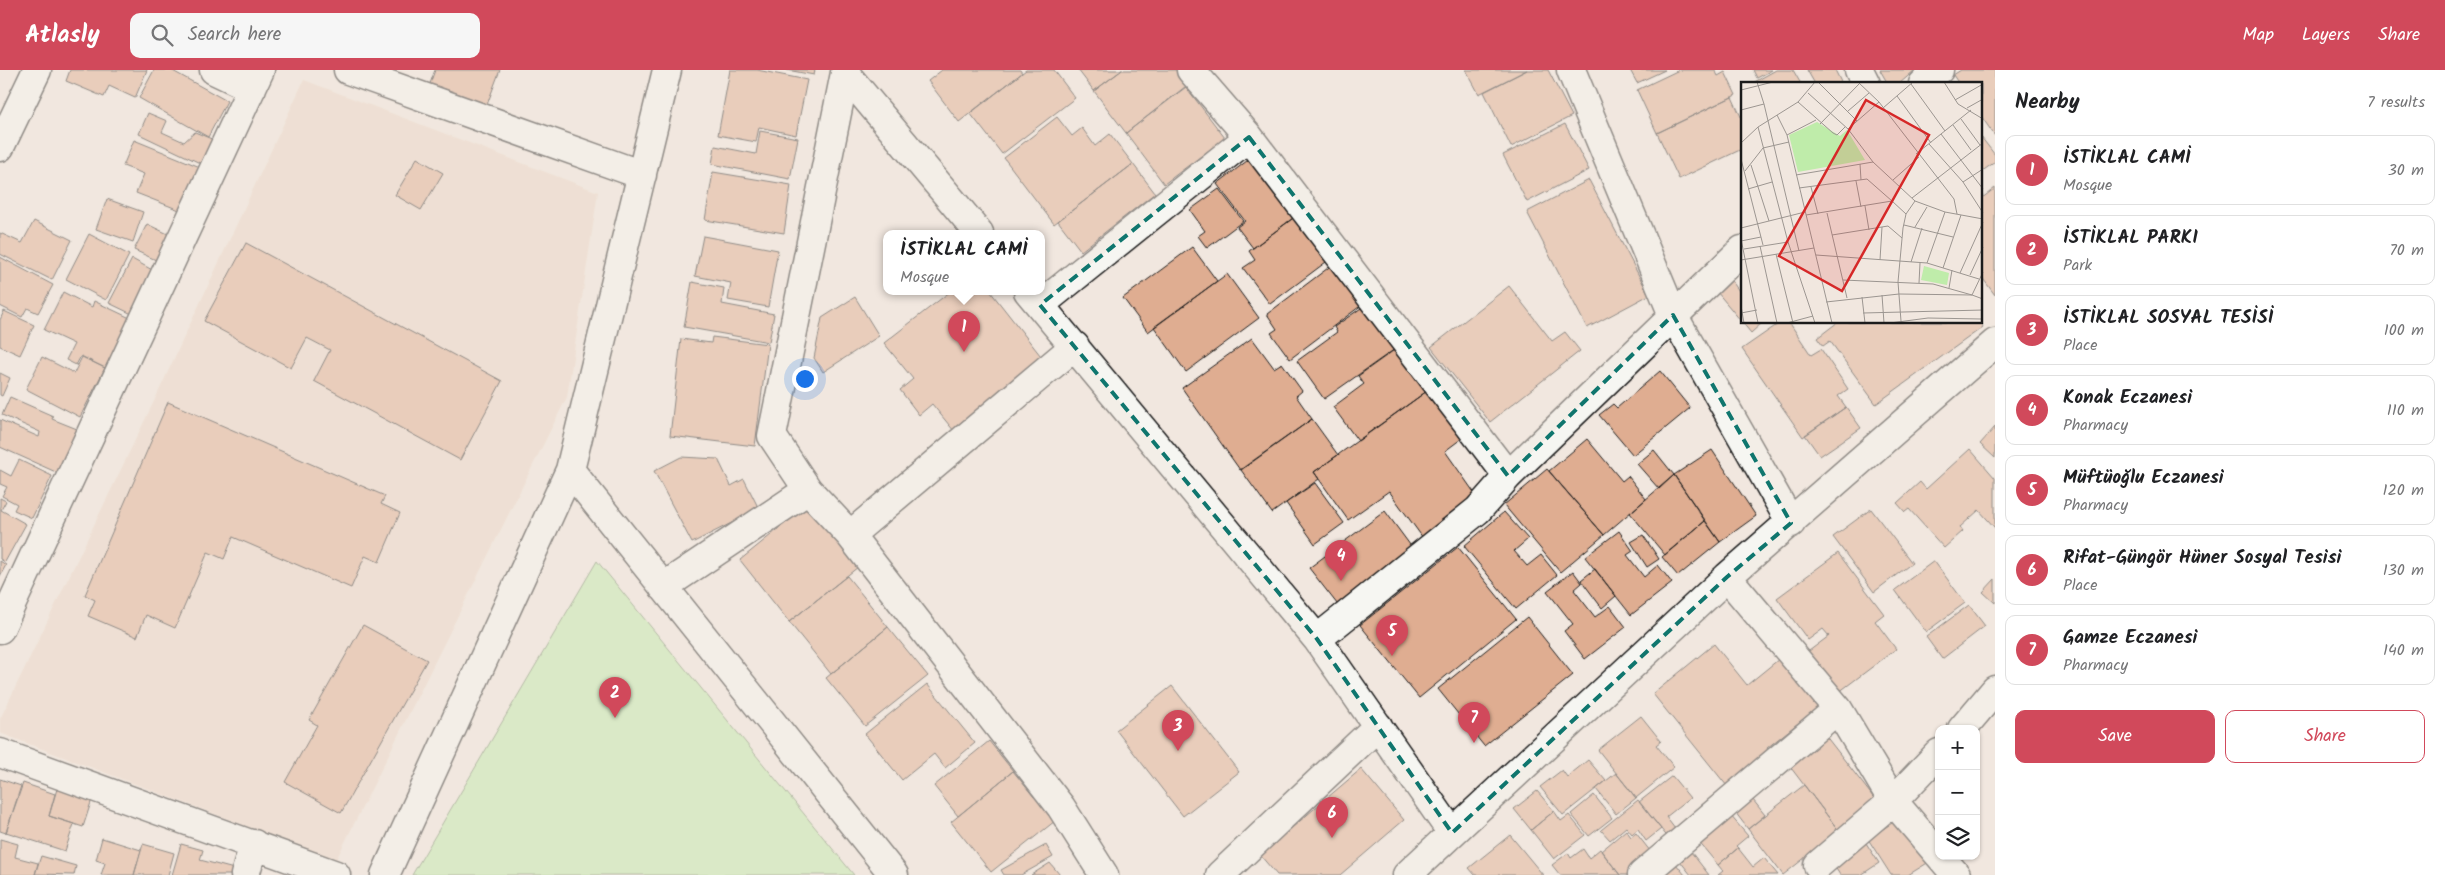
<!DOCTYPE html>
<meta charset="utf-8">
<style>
body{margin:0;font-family:Kalam,sans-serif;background:#f6f6f6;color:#202124}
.controls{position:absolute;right:15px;bottom:15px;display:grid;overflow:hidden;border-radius:10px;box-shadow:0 1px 4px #0004}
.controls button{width:45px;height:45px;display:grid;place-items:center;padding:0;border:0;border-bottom:1px solid #e0e0e0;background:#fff;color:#202124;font:25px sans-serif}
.you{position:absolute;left:804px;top:308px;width:18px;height:18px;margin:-12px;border:4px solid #fff;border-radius:50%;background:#1a73e8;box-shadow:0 0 0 8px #1a73e833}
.badge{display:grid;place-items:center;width:32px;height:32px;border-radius:50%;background:#d1495b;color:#fff;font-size:16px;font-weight:700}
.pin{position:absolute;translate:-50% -41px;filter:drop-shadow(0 1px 2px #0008)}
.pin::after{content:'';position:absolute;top:26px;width:18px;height:15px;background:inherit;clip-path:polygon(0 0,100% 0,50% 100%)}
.popup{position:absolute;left:883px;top:160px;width:162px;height:65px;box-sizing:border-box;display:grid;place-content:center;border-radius:10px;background:#fff;filter:drop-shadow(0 1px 4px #0005);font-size:16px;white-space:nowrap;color:#757577}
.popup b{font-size:19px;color:#202124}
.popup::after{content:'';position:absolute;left:50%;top:100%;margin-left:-10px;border:10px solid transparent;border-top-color:#fff}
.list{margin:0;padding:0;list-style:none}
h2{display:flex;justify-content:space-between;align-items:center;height:65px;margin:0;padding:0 20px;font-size:21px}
h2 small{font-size:16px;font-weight:400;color:#757577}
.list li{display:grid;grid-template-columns:32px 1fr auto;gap:15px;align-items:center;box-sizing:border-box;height:70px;margin:0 10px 10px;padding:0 10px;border:1px solid #e0e0e0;border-radius:10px}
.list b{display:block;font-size:19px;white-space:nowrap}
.list p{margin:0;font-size:16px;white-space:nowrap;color:#757577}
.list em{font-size:16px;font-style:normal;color:#757577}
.actions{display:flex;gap:10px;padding:15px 20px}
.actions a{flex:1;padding:11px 0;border:1px solid #d1495b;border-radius:10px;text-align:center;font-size:18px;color:#d1495b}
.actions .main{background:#d1495b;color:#fff}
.icon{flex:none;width:28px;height:28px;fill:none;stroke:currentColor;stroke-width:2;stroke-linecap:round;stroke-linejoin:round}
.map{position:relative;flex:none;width:1995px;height:805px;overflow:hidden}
header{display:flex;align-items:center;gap:30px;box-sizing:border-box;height:70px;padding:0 25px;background:#d1495b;color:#fff}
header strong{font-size:24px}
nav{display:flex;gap:28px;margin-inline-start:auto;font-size:18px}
.search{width:350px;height:45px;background:#f6f6f6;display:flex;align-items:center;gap:12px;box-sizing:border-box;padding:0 18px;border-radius:10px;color:#757577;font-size:19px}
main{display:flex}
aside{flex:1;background:#fff}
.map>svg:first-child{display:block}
</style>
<header>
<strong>Atlasly</strong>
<div class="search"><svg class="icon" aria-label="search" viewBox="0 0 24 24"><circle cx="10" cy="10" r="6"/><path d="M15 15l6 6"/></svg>Search here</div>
<nav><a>Map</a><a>Layers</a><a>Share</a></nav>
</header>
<main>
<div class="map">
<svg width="1995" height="805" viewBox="0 0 1995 805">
<rect width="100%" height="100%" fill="#f1e7df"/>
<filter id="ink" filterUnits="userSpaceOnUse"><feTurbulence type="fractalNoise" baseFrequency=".02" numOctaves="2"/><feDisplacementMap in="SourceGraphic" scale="10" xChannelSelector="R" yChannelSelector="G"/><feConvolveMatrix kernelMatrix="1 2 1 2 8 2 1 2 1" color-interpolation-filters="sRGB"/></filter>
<g filter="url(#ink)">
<path fill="#ecd6c8" d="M304 10 598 122 567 327 336 790 0 663V649L158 323Z"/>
<path fill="#bfecaa" stroke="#6e8463" d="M597 491 854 805H412Z"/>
<path fill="#dfad91" stroke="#1c1c1c" d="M70 0H147L135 28 109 16 104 27 66 11Z
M154 0H171L227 31 208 67 139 28Z
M435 0H500L485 40 428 19Z
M730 0H757L807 10 796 65 759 57 756 72 718 65Z
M787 0H815L814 5Z
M942 0H1020L1022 3 959 52 928 11Z
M1026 0H1054L1075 28 1002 84 970 43Z
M1078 0H1122L1094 21Z
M1122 0H1180L1190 13 1126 63 1094 21Z
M1466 0H1527L1479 24Z
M1527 0H1548L1572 46 1511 77 1484 22Z
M1630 0H1665L1637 13Z
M1679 0H1715L1718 6 1725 2 1736 25 1657 63 1637 20Z
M1753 0H1772L1757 8Z
M1776 0H1793L1801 14H1751Z
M1807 0H1835L1842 14H1815Z
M1880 0H1915L1899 14H1888Z
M1961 0H1995V66L1981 46V14H1959L1953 5Z
M1186 17 1225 68 1164 114 1126 63Z
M1732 27 1742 49V79L1679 109 1657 63Z
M148 43 167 51 162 62 184 72 195 62 214 70 202 94 139 64Z
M1057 47 1072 66 1082 58 1095 76 1110 64 1133 94 1054 154 1004 88Z
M1565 54 1589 100 1527 132 1503 85Z
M760 61 798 68 790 109 712 94 715 76 756 84Z
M1981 67 1995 85V92L1981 102Z
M134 70 200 97 182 141 136 123 144 104 123 96Z
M1252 87 1296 146 1253 178 1237 157 1245 151 1217 114Z
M417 88 443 103 421 140 395 125Z
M1133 94 1155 123 1081 181 1058 151Z
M713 102 791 115 784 163 705 150Z
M1589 110 1649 225 1587 258 1527 142Z
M1995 118V225L1981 206V129Z
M1219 119 1243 151 1207 178 1198 166 1205 161 1190 140Z
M107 129 143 142 133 172 96 159Z
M1301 142 1334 186 1270 234 1243 198 1255 190 1249 181Z
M34 151 72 170 52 210 0 184V163L22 173Z
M147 154 168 164 156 190 134 180Z
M89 164 129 185 106 230 66 209Z
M703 166 778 180 768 237 728 230 731 213 695 206Z
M246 173 502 311 460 390 314 311 330 280 307 268 291 298 204 251Z
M1192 177 1217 211 1148 262 1123 228Z
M0 187 53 215 38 243 27 238 22 247 0 236Z
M132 189 156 202 134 245 109 233Z
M1332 195 1363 234 1290 289 1271 263 1277 259 1267 244Z
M1227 204 1259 248 1186 302 1154 257Z
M1731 210 1742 225V252H1763L1751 263 1717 222Z
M692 212 724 218 722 234 774 244 769 272 684 257Z
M1509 216 1552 271 1565 262 1580 281 1490 352 1431 277Z
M951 221H990L1044 290 954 361 932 334 919 345 900 320 913 309 884 273Z
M63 222 92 237 94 231 130 248 105 298 81 286 76 295 66 290 74 274 44 260Z
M855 227 879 266 823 302 814 288 822 248Z
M1364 236 1395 279 1324 329 1297 291 1337 262 1334 257Z
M4 241 34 255 20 285 0 276V250Z
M1781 252H1789L1811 285 1821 279 1848 319 1838 326 1846 337 1803 367 1742 279Z
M1838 252H1980L1983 257 1876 334 1830 271 1823 276 1817 268Z
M712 267 768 274 755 376 670 366 681 269 711 273Z
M1252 268 1274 298 1282 293 1302 321 1296 326 1312 349 1240 400 1182 318Z
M1397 278 1427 321 1358 371 1333 337 1364 314 1358 306Z
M42 287 74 303 82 287 105 298 80 347 26 319Z
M1660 301 1690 338 1633 385 1599 345 1613 334 1617 338Z
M0 303 10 308 2 326 0 325Z
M1427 321 1461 369 1445 381 1478 428 1423 468 1389 421 1348 450 1314 402Z
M10 327 53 346 52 349 77 359 58 403 0 377V350L39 367 40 362 2 345Z
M168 332 385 426 381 434 400 443 379 492 365 486 351 518 233 467 224 489 208 482 175 558 146 545 137 567 88 546 95 530 85 525Z
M1846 337 1861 358 1820 386 1805 365Z
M1312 349 1338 385 1314 402 1319 409 1272 443 1241 400Z
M1995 357V388L1980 374Z
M1587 369 1622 411 1628 406 1646 429 1604 465 1549 401Z
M1970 379 1995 408V458L1979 440 1960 457 1963 461 1944 478 1909 439 1905 442 1897 433 1920 412 1926 419Z
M1654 380 1674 405 1659 419 1637 394Z
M1712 380 1756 446 1720 472 1674 405Z
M681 387 718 389 731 416 744 409 759 439 692 473 654 401Z
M19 390 52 406 32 448 14 440 17 434 2 426 7 417 0 414V400L11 406Z
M1547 399 1604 465 1560 502 1504 435Z
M1674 405 1705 451 1665 485 1630 443Z
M1315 413 1344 453 1315 474 1286 433Z
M0 428 6 431 1 440 26 454 5 492 0 489Z
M808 435 858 497 789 552 740 490Z
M1871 439 1912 493 1874 522 1833 467Z
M1385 441 1416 483 1341 539 1309 498Z
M1504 442 1528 469 1514 481 1527 496 1541 485 1557 505 1516 539 1464 476Z
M1705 451 1720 472 1678 506 1662 487Z
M1619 461 1633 481 1627 485 1644 507 1658 495 1672 513 1631 545 1585 487Z
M1643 465 1659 489 1647 497 1631 472Z
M1458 477 1516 549 1419 628 1360 555Z
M1838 483 1884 544 1875 551 1896 579 1835 625 1805 584 1829 566 1823 559 1808 570 1777 528Z
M0 491 6 495 0 506Z
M1934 491 1965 533 1926 562 1895 520Z
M1595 499 1616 526 1602 538 1581 510Z
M1573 501 1582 513 1574 520 1595 547 1610 536 1626 557 1585 589 1564 561 1573 554 1547 521Z
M847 506 888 557 831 604 789 552Z
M1995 509V533L1983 522Z
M1969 535 1985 556 1942 589 1926 567Z
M1527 547 1573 605 1484 676 1438 619Z
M363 555 427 590 341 743 285 712 317 655 309 650Z
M888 557 928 606 865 656 826 608Z
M1714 574 1747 615 1784 585 1823 633 1767 678 1769 681 1727 716 1653 624Z
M927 614 975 673 945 698 934 684 902 710 865 664Z
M1172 616 1239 702 1183 746 1116 660Z
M1641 646 1661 671 1656 675 1674 697 1636 728 1598 680Z
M1825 665 1877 732 1839 761 1788 694Z
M989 671 1013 701 958 746 934 716Z
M1588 690 1606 711 1563 745 1540 717 1562 700 1567 707Z
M1361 699 1404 750 1340 805H1277L1260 785Z
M1013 701 1034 727 1040 722 1060 747 991 802 951 752Z
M1616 703 1636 728 1616 744 1596 719Z
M1672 706 1690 728 1666 747 1678 763 1670 770 1639 732Z
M0 709 21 716 6 763 0 761Z
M59 712 94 723 83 757 49 746Z
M23 713 55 724 49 746 74 754 65 781 6 762Z
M1804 715 1839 761 1783 805 1748 759Z
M1537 721 1554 741 1531 760 1514 739Z
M1594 725 1612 748 1589 766 1571 744Z
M1749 725 1765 745 1748 759 1732 738Z
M1638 730 1661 759 1646 771 1638 759 1632 764 1626 757 1610 770 1601 760Z
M1554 741 1561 751 1569 745 1585 765 1554 789 1531 760Z
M1730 745 1748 766 1736 776 1738 778 1718 795 1698 771Z
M1901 747 1929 792 1908 805H1891L1868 769Z
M1626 760 1631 767 1636 763 1654 786 1630 805H1620L1601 781Z
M1510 765 1543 805H1475L1469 798Z
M102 768 141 780 134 805H101L105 793 96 790Z
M0 769 18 774 15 787 38 793 35 805H0Z
M1866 773 1879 793 1861 805H1840L1833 794Z
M143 774 174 783 168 805H134Z
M181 774 203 780 200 790 234 799 232 805H172Z
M1046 775 1053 787 1021 805H1004L1001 800Z
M1738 778 1753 797 1764 788 1778 805H1718L1723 801 1718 795Z
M1583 779 1589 788 1600 779 1620 805H1560L1552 795 1568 783 1571 788Z
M1691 782 1709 805H1691L1680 791Z
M41 786 76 796 74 805 35 804Z
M1050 793 1060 805H1031Z
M1676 794 1685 805H1664Z"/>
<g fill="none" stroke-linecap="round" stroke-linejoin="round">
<defs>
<path id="street" d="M214 0 252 18
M348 0 642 105
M846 0 845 3 979 163
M1191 0 1249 67 1508 406
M1571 0 1673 245 1791 453
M1859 0 1866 14
M845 3 772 366 808 420 850 465 1061 737 1104 805
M1923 14 1939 0
M0 77 37 0
M1028 221 1317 569 1452 763
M1040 235 1249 67
M570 400 894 805
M850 465 1075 276
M1727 507 1838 639 1893 731 1939 785
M663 517 808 420
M0 559 260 0
M1317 569 1478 440 1508 406 1742 180
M1962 659 1995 620
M0 683 336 805
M1940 786 1956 805
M1818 795 1893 731 1939 683
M245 805 254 774
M385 805 570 400 667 0
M1220 805 1378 656
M1407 805 1727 507 1995 273
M1642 805 1838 639"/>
</defs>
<use href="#street" stroke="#1c1c1c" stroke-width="31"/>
<use href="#street" stroke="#f6f6f2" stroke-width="28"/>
</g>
</g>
<path d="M0 0H1995V805H0ZM1249 67 1508 406 1673 245 1791 453 1727 507 1452 763 1317 569 1040 235Z" fill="#f1e7df" fill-opacity=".55" fill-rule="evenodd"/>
<path fill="none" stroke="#0f766e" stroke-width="4" stroke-dasharray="10 6" stroke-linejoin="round" d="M1249 67 1508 406 1673 245 1791 453 1727 507 1452 763 1317 569 1040 235Z"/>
<g transform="translate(1741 12)">
<rect width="241" height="241" fill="#f1e7df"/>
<path d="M76 40 99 54 106 48 124 78 57 90 48 53ZM183 184 208 191 206 203 180 198Z" fill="#bfecaa"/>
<path fill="none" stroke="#9c9691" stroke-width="1" d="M77 0 116 39M117 0 138 20 213 117 216 132M203 0 217 22 242 37M170 2 204 49M0 8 32 0M67 11 107 47 132 80 174 119 204 130 242 137M156 14 190 61M214 18 242 2M57 20 92 51 96 53 104 45M23 22 58 169M142 26 172 0M226 26 242 17M0 28 23 22 16 0M107 29 128 11M36 33 46 53 91 241M220 37 239 63M79 42 118 2M212 43 230 68M107 47 138 20M200 52 242 107M46 53 75 38M0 61 17 45 57 20 74 0M188 62 222 100 242 131M175 72 230 28M0 77 22 163M119 82 120 98M10 83 28 139M4 89 22 66 48 60M55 93 132 80M152 98 178 75M115 99 120 125M222 100 242 87M70 105 77 132M58 106 126 97 151 119M7 107 31 100M171 116 242 61M124 124 128 148M86 131 106 216M65 133 151 119 165 132M163 143 212 155M174 145 186 125M0 146 64 130M91 153 147 144 161 156M0 157 17 241M0 159 20 155M47 160 74 241M19 164 36 241M3 167 47 160 17 45M35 172 52 241M75 173 186 181 238 197M0 178 73 166M139 178 141 145M170 180 181 146M186 181 204 130M202 186 220 133M219 191 242 140M229 193 242 165M102 198 192 202 231 213 242 190M178 201 179 181M208 206 211 188M141 213 143 241M121 215 124 241M85 220 158 212 231 213 242 217M0 224 3 241M0 231 16 228M122 231 242 228M160 239 157 200 162 146 165 132 174 119M46 241 72 234M149 241 187 236 240 237"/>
<path fill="#d62828" fill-opacity="0.15" stroke="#d62828" stroke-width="2.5" d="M125 18 188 53 101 209 38 174Z"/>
<rect width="241" height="241" fill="none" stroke="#1c1c1c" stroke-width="2.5"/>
</g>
</svg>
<div class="controls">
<button>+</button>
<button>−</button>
<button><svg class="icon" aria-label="layers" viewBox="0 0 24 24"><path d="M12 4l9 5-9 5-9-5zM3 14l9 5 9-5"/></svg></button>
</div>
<div class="you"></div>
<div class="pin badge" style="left:964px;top:282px">1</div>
<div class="popup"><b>İSTİKLAL CAMİ</b>Mosque</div>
<div class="pin badge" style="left:615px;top:648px">2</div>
<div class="pin badge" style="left:1178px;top:681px">3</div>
<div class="pin badge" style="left:1341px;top:511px">4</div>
<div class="pin badge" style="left:1392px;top:586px">5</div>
<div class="pin badge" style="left:1332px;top:768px">6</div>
<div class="pin badge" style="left:1474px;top:673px">7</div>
</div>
<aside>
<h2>Nearby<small>7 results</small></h2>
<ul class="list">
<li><span class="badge">1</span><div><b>İSTİKLAL CAMİ</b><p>Mosque</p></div><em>30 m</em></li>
<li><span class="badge">2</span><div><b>İSTİKLAL PARKI</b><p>Park</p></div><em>70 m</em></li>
<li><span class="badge">3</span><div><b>İSTİKLAL SOSYAL TESİSİ</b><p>Place</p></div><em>100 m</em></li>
<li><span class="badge">4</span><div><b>Konak Eczanesi</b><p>Pharmacy</p></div><em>110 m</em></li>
<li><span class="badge">5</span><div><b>Müftüoğlu Eczanesi</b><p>Pharmacy</p></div><em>120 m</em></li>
<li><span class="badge">6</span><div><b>Rifat-Güngör Hüner Sosyal Tesisi</b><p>Place</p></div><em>130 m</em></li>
<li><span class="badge">7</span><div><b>Gamze Eczanesi</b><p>Pharmacy</p></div><em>140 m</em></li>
</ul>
<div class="actions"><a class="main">Save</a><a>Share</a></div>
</aside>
</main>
